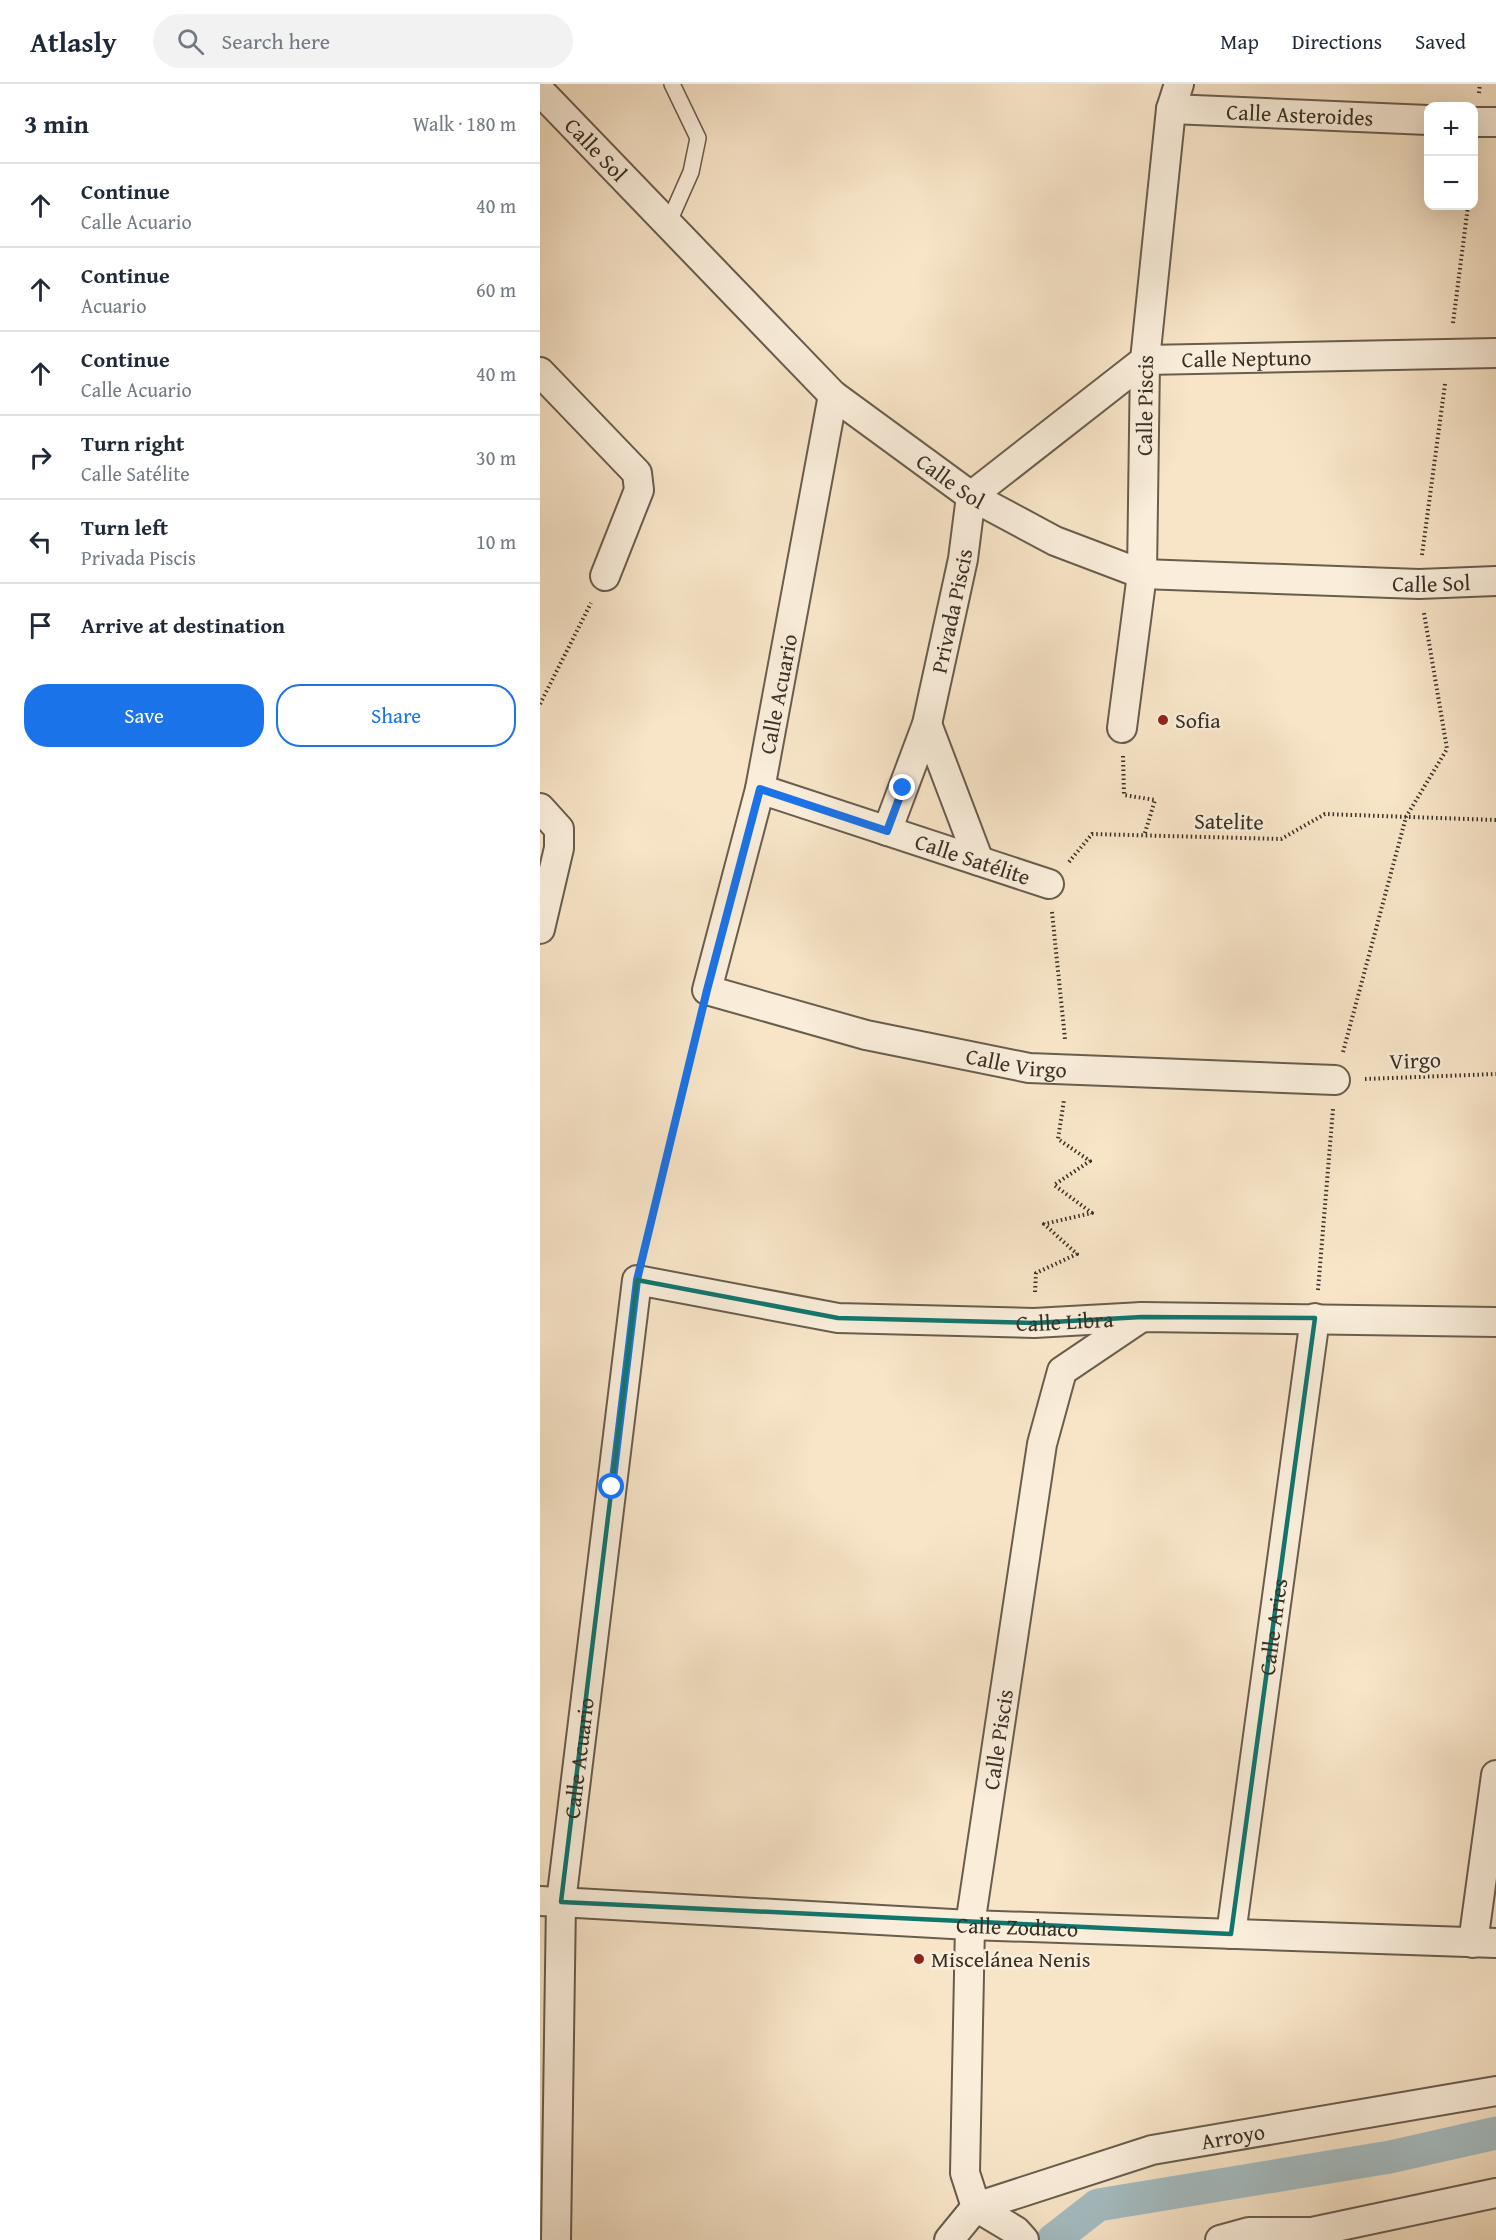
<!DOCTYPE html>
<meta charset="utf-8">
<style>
body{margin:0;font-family:"Gentium Book Plus",serif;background:#f2f2f3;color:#1f2937}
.controls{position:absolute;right:18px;top:18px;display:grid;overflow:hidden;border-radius:12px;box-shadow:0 6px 24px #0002}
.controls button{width:54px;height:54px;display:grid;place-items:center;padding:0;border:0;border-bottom:2px solid #e0e1e3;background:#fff;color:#1f2937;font:30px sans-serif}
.stop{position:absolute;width:18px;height:18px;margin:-14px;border:4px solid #1a73e8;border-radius:50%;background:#fff}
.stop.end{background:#1a73e8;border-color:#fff;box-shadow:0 2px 6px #0008}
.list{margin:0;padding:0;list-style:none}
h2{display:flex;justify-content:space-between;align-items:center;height:78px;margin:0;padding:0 24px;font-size:26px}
h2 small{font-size:20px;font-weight:400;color:#747a83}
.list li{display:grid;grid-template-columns:39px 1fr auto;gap:18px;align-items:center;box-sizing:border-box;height:84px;padding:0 24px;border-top:2px solid #e0e1e3}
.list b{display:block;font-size:22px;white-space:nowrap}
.list p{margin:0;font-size:20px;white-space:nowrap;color:#747a83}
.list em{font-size:20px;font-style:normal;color:#747a83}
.actions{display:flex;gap:12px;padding:18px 24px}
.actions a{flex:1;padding:14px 0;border:2px solid #1a73e8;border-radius:24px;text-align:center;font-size:21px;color:#1a73e8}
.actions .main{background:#1a73e8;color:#fff}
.icon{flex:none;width:33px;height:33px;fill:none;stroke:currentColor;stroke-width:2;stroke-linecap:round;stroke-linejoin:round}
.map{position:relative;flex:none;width:956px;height:2156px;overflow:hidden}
header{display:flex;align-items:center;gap:36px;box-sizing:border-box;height:84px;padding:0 30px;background:#fff;border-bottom:2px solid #e0e1e3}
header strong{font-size:28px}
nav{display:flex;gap:33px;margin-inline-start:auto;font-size:21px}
.search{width:420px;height:54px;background:#f2f2f3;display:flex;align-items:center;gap:15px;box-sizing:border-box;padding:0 21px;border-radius:33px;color:#747a83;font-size:22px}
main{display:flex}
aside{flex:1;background:#fff}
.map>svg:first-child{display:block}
</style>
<header>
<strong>Atlasly</strong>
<div class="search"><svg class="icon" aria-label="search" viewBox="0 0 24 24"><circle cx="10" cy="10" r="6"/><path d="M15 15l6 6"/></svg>Search here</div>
<nav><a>Map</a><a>Directions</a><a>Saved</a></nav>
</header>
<main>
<aside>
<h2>3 min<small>Walk · 180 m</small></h2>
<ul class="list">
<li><svg class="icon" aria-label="ahead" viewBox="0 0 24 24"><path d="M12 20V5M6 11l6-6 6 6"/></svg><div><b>Continue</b><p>Calle Acuario</p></div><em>40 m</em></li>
<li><svg class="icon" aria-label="ahead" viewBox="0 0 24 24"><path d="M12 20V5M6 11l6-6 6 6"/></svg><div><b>Continue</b><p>Acuario</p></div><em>60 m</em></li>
<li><svg class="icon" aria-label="ahead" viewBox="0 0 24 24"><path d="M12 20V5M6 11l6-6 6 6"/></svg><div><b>Continue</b><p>Calle Acuario</p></div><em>40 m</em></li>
<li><svg class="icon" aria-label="right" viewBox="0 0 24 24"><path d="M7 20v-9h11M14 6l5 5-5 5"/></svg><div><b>Turn right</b><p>Calle Satélite</p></div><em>30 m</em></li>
<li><svg class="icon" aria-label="left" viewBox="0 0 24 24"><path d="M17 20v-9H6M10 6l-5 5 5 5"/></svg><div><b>Turn left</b><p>Privada Piscis</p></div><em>10 m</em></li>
<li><svg class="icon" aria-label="arrive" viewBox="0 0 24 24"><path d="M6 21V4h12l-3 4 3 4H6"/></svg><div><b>Arrive at destination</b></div></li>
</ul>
<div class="actions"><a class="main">Save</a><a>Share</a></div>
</aside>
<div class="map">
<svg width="956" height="2156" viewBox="0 0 956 2156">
<rect width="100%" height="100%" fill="#f8e5c8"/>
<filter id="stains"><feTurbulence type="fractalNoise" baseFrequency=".00333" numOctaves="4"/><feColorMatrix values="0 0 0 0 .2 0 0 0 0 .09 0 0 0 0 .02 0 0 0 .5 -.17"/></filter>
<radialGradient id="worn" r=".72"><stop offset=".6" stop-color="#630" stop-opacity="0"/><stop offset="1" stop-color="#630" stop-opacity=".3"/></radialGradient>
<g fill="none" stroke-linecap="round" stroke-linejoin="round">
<path stroke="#a4bcc1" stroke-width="33" d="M513 2156 558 2121 850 2073 956 2049"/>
<defs>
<path id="lane" d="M128 140 151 88 158 54 132 0"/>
<g id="street">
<path id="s1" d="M0 7 293 311 431 412 515 457 602 490 879 500 956 497"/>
<path id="s2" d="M631 25 888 36"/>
<path d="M934 38H956"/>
<path d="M0 288 97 389 99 406 65 492"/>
<path id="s3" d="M293 311 220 705 167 906 326 951 489 984 795 996"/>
<path d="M387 640 439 777"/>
<path id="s4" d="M582 644 602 490 605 276 631 25 639 0"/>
<path id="s5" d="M220 705 509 800"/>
<path d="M0 724 19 745V764L0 845"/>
<path id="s6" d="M347 747 387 640 423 475 431 412 605 276 956 269"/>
<path id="s7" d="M0 1817 430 1841 956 1859"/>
<path id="s8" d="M691 1850 775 1234"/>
<path d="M933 1859 956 1691"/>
<path id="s9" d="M436 2123 612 2066 956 2007"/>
<path d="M772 2148 956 2109"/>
<path id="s10" d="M16 2156 21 1818 97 1196 298 1234 494 1239 602 1233 956 1238"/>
<path d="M409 2156 436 2123"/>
<path id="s11" d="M484 2156 476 2147 436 2123 425 2089 430 1841 502 1360 522 1287 602 1233"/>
<path d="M680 2156 709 2148H772L776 2156"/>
</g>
</defs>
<use href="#lane" stroke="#695d4e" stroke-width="18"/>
<use href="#street" stroke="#695d4e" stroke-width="32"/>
<path stroke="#393026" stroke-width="4" stroke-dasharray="1.5 3" stroke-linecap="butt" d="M939 9 940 0
M913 239 928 122
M882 471 905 300
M0 620 51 519
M583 672 584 711 615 716 604 752
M529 778 552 750 741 755 785 730 956 736
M512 828 525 955
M803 968 866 733 907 665 884 529
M825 995 956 990
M104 1166 160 934
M778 1206 793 1025
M495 1208 496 1189 537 1170 504 1140 552 1129 514 1101 550 1077 518 1055 524 1016"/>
<use href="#lane" stroke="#faeedb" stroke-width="15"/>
<use href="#street" stroke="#faeedb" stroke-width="28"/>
</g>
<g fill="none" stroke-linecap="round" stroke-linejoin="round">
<path stroke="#1a73e8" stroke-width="8" d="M72 1403 97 1196 167 906 220 705 347 747 363 704"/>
</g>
<path fill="none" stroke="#0f766e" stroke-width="4.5" stroke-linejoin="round" d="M97 1196 298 1234 494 1239 602 1233 775 1234 691 1850 21 1818Z"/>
<g fill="#8f2418" stroke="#faeedb" stroke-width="2">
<circle cx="623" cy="636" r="6"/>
<circle cx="379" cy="1875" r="6"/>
</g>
<g text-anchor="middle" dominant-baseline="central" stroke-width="5" stroke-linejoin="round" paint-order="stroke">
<g font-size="22" fill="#393026" stroke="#faeedb">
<text stroke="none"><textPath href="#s2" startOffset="129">Calle Asteroides</textPath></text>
<text stroke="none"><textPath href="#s1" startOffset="81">Calle Sol</textPath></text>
<text stroke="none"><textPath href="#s6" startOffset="669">Calle Neptuno</textPath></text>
<text stroke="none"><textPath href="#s4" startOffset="324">Calle Piscis</textPath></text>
<text stroke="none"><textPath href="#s1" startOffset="568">Calle Sol</textPath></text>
<text stroke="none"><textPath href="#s1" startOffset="1071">Calle Sol</textPath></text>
<text stroke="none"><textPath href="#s6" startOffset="230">Privada Piscis</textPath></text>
<text transform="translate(238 610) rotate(-79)">Calle Acuario</text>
<text transform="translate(689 737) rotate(1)">Satelite</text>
<text stroke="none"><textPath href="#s5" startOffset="224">Calle Satélite</textPath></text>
<text transform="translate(875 976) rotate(-2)">Virgo</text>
<text stroke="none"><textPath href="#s3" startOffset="927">Calle Virgo</textPath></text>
<text stroke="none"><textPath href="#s10" startOffset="1396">Calle Libra</textPath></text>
<text stroke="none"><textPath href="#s8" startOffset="310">Calle Aries</textPath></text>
<text stroke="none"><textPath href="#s11" startOffset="530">Calle Piscis</textPath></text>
<text stroke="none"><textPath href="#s10" startOffset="483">Calle Acuario</textPath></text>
<text stroke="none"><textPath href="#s7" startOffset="478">Calle Zodiaco</textPath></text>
<text stroke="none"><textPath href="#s9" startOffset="267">Arroyo</textPath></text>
</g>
<g font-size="22" fill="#393026" stroke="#faeedb" text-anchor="start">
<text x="635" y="636">Sofia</text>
<text x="391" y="1875">Miscelánea Nenis</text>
</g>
</g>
<rect width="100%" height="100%" filter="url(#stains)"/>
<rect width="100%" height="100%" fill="url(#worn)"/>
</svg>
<div class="controls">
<button>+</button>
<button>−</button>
</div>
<div class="stop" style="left:72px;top:1403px"></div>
<div class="stop end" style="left:363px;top:704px"></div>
</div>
</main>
